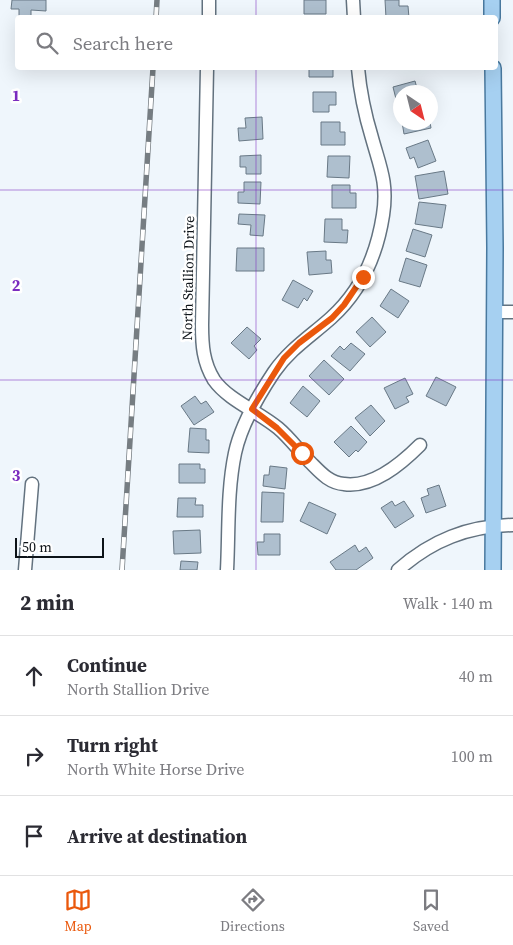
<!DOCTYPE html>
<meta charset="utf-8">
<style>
body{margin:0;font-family:"Source Serif 4",serif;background:#f7f7f7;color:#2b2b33}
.compass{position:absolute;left:393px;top:85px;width:45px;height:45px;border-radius:50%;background:#fff;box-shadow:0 5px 20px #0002;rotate:145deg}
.scale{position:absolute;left:15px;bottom:12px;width:89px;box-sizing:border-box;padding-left:5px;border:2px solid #0d1318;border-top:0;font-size:14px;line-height:18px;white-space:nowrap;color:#0d1318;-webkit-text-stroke:4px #fff;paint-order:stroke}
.stop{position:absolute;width:15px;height:15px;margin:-11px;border:4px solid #ea580c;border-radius:50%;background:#fff}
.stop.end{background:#ea580c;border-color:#fff;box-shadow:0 1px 5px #0008}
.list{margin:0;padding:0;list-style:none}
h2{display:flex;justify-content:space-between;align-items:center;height:65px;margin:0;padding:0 20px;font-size:21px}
h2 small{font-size:16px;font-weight:400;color:#7c7c81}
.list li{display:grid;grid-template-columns:32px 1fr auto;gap:15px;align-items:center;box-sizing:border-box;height:80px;padding:0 20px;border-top:1px solid #e1e1e2}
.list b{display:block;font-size:19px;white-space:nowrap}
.list p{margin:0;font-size:16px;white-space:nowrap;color:#7c7c81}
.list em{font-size:16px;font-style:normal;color:#7c7c81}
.icon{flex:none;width:28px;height:28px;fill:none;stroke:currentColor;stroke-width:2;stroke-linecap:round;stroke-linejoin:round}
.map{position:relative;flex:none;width:513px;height:570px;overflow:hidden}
.search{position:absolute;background:#fff;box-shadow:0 5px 20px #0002;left:15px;right:15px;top:15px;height:55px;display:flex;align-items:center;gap:12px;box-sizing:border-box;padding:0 18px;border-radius:5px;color:#7c7c81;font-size:19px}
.sheet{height:305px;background:#fff}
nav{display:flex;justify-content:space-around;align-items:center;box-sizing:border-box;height:70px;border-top:1px solid #e1e1e2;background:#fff;font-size:14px;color:#7c7c81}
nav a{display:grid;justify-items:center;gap:2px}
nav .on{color:#ea580c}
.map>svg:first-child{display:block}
</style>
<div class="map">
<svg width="513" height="570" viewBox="0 0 513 570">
<rect width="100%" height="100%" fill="#eff6fc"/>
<path fill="#aebfce" stroke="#697986" d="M12 0H46V11L31 10V18H19V9H11Z
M304 0H326V14H304Z
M385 0H399V6H408L409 18H386Z
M309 68H333V77H309Z
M415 81 418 92H400V98L396 99 393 87Z
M313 92H336V105H329V112H313Z
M262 117 263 139 239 141 238 128H246L245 118Z
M321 122H340V132H345V145H321Z
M402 122H430L431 128 404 134Z
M428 140 436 161 418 168 414 157 410 159 406 148Z
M261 155V174H246V167H240V156Z
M328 156H350L349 178 327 177Z
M444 171 448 194 419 199 415 176Z
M244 182H261L260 204 238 203V192H244Z
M332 185H350V193H356V208H332Z
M419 202 446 205 442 228 415 224Z
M239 214 265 215 263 236 250 235 251 225 238 224Z
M325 219H342V230H348L347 243 324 242Z
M413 229 432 235 425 257 406 251Z
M237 248H264V271H236Z
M326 251V260H331L332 273 309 275 307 252Z
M406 258 427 265 420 287 399 281Z
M293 280 313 291 307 301 304 298 298 308 282 300Z
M391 289 409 301 398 318 380 306Z
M372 317 386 332 370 347 356 332Z
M247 327 261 339 254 346 257 350 249 359 231 343Z
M351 343 365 354 350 371 331 356 340 346 344 350Z
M324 360 344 379 329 395 309 376Z
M436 377 456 387 446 406 426 396Z
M405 378 413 394 406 397 409 402 395 409 384 388Z
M303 386 320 401 307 417 290 403Z
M195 396 201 404 206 401 214 412 194 425 181 406Z
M371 405 385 421 370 436 355 418Z
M351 426 367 442 358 452 356 450 349 457 334 442Z
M190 428 206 429V440H209V453L188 452Z
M179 464H200V469H205V483H179Z
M270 466 287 468 285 489 263 486 264 475H269Z
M439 485 446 506 426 513 421 498 429 495 427 489Z
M262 492 284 493 283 522H261Z
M178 498H196L195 505H203V517H177Z
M392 501 395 506 404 501 414 516 395 528 381 508Z
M309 502 336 514 327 534 300 521Z
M200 530 201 553 174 554 173 531Z
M264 534H280V555H258L257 542H264Z
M355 545 359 552 366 547 373 558 356 570H336L330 562Z
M181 561 198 562 197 570H180Z"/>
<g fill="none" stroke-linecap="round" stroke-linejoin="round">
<defs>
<path id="minor" d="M353 0 354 18
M209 18V0
M207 68 202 325C202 345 203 362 214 380 228 400 259 412 278 428 290 438 299 451 310 462 320 472 329 483 344 484 373 488 401 464 420 445
M494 312H513
M25 570 32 484
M227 570C229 532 227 491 235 453 241 425 258 396 274 372 290 349 311 336 331 318 361 291 377 254 383 215 388 183 380 167 372 138 365 115 360 91 358 68
M398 570C432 540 468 526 513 525"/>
<path id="major" d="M492 0V18
M493 68 495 248 493 570"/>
</defs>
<use href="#minor" stroke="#63727f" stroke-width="15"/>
<use href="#major" stroke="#49799f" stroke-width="18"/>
<use href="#minor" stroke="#fff" stroke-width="12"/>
<use href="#major" stroke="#a6d0f1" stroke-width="15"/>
<defs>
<path id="rail" d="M156 18 157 0
M122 570 153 68"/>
</defs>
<use href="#rail" stroke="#767d82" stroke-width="5.5"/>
<use href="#rail" stroke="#fff" stroke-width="4" stroke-dasharray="11" stroke-linecap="butt"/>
</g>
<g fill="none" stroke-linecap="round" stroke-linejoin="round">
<path stroke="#ea580c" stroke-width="6" d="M302 453 277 428 252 409 284 358 299 343 332 318 344 305 363 277"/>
</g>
<path fill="none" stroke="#7b2cbf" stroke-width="1" stroke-opacity="0.55" d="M256 0V18M256 68V570M0 190H513M0 380H513"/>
<g text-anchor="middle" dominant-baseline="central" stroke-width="5" stroke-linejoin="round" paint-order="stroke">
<g font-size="14" fill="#0d1318" stroke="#fff">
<text transform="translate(188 278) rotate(-89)">North Stallion Drive</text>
</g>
</g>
<g font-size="16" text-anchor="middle" font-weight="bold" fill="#7b2cbf" stroke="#fff" stroke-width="5" stroke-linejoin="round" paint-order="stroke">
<text x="16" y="101">1</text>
<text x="16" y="291">2</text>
<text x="16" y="481">3</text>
</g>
</svg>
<svg class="compass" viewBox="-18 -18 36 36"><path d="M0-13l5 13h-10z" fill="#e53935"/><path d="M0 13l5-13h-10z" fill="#7c7c81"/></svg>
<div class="scale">50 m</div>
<div class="stop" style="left:302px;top:453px"></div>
<div class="stop end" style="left:363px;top:277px"></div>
<div class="search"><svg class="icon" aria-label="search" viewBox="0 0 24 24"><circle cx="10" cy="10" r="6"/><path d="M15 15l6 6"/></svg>Search here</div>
</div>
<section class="sheet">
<h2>2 min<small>Walk · 140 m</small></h2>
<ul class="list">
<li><svg class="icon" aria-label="ahead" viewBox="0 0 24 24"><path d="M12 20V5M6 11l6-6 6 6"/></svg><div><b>Continue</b><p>North Stallion Drive</p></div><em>40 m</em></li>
<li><svg class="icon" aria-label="right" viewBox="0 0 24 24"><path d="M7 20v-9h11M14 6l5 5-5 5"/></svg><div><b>Turn right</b><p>North White Horse Drive</p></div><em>100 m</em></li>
<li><svg class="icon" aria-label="arrive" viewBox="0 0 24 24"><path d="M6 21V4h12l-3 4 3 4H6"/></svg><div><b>Arrive at destination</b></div></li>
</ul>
</section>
<nav>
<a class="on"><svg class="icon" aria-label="map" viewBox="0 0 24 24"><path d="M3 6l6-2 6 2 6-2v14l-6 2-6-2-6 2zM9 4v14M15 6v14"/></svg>Map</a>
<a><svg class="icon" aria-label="directions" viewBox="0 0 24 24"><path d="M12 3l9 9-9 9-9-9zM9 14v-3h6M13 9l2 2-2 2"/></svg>Directions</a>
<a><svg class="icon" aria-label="saved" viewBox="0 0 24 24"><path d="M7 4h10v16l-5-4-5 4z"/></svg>Saved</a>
</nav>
